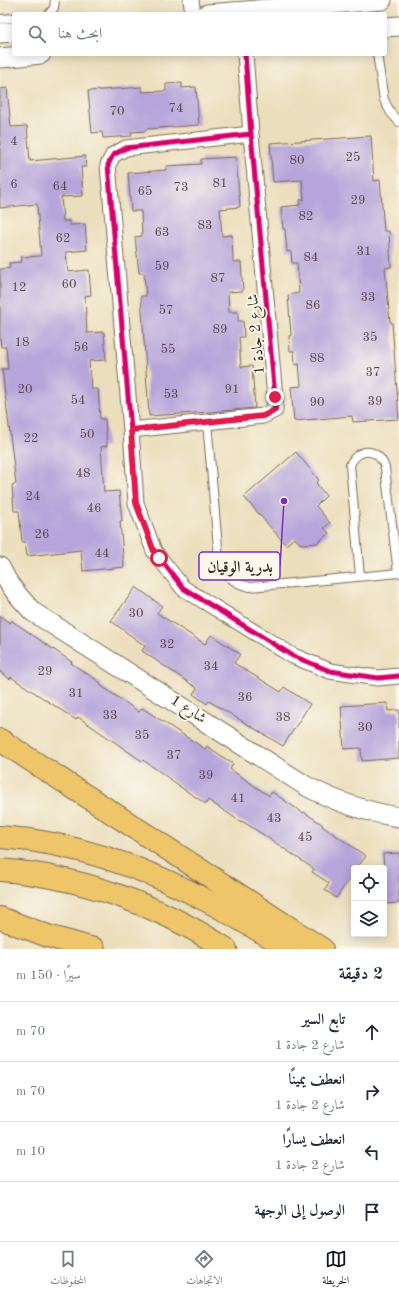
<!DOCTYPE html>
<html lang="ar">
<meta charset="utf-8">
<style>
body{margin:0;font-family:"Old Standard TT",Amiri,serif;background:#f2f2f3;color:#1f2937;direction:rtl}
.controls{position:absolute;right:12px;bottom:12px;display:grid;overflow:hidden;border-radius:4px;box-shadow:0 2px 10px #0003}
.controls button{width:36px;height:36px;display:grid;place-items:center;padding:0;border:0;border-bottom:1px solid #e0e1e3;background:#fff;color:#1f2937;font:20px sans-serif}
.stop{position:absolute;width:12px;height:12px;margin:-9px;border:3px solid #e11d48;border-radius:50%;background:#fff}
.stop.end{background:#e11d48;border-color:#fff;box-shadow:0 1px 4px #0008}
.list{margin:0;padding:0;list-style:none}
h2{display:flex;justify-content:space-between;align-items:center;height:52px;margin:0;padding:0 16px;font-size:17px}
h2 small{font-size:13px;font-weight:400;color:#747a83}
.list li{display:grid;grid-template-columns:26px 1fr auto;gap:12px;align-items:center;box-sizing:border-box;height:60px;padding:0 16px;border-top:1px solid #e0e1e3}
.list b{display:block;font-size:15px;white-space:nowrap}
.list p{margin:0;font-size:13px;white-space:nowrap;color:#747a83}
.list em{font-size:13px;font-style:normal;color:#747a83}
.icon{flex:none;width:22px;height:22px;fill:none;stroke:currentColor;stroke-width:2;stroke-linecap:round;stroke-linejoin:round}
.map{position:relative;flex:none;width:399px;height:949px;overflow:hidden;direction:ltr}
.search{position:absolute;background:#fff;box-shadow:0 2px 10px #0003;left:12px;right:12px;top:12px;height:44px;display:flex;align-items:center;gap:10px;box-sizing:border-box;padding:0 14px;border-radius:4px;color:#747a83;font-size:15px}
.sheet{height:292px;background:#fff}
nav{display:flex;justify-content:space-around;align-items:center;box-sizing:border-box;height:56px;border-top:1px solid #e0e1e3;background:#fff;font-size:11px;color:#747a83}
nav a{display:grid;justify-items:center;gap:2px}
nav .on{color:#111827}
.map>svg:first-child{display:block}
</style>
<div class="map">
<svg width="399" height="949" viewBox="0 0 399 949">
<rect width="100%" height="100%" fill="#fbf7ec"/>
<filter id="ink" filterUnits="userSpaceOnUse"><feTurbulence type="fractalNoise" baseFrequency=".025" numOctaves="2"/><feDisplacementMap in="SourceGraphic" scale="8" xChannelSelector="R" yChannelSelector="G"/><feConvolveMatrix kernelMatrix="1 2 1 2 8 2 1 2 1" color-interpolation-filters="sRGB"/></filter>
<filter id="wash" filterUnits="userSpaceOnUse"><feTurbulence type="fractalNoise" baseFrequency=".012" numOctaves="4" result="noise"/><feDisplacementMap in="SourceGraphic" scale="16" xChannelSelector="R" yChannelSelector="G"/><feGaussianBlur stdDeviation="0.9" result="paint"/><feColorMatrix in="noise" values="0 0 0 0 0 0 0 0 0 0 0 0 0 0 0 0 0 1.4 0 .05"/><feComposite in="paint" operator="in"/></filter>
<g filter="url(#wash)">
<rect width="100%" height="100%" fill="#ebdebc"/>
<g id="blocks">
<path fill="#b6a4da" d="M182 83V88L196 87 199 125 146 129V131L131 132 132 136 103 138 102 132 92 133 88 91 142 87 143 92 166 91V84Z
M7 88 11 127 27 126 30 161 85 156 86 167H81L83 196 61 197 63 221H69L70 225 85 224 87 250 66 252 68 272 89 270 91 295 85 296 87 333 104 332 106 360 89 361 91 389H98L100 419H105L107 446 101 447 104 492 119 491 122 521H120L124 567 83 571 81 550 27 556 25 542H22L19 511H14L12 485 16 484 2 369H8L6 347H1L0 338V269L10 268 9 263 22 262 21 257 41 256 37 204 0 208V89Z
M371 136 374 181 380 180 384 231H389L391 267 385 268 390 322H392L399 419 353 422 352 416 294 421 291 387 301 386 299 364 295 365 294 351H290L289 336 291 335 288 295 299 293 297 263H292L291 251 287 252 285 229H283L281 207 300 205V200H304L302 180 273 182 270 143Z
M236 157 240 207 220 209 222 236 232 235 233 262H241L243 291 228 292 229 312H238V321H243L244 337H239L241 367 252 366 255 408 211 412 149 416 141 296H146L144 273H139L135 237 142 236 141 211H131L128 173 166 170V166L201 164V159Z
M296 452 319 480 316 483 326 496 316 506 330 523 324 528 329 533 317 543 301 544 294 538 286 545 244 497Z
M136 587 162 606 157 613 205 644 211 635 240 654 234 663 281 692 284 687 310 704 283 746 209 701 207 704 193 694 197 688 142 651 145 646 111 621Z
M0 616 10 623 12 621 72 662 71 663 101 683 100 685 139 712 142 708 205 749 207 746 233 764 230 769 269 796 272 792 303 813 304 812 323 825 322 826 366 856 357 868H354V872L336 898 325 890 329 883 312 872 314 869 276 843 242 821 241 822 208 800 206 804 179 786H180L143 760 142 761 78 717 76 720 11 677 10 679 0 672Z
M387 703 388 711 399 710V758L362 761 361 748 344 749 341 706Z
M399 853V903L386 904 383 854Z"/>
</g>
</g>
<g filter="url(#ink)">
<use href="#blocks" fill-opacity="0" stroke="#796955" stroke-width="1"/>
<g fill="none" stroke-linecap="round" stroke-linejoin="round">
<defs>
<path id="service" d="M49 14 54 8 55 0
M0 19 14 18
M377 54 384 100 391 113 399 122
M207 422 219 559C226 576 232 583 250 587L399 573
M360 576 350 465C359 446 379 448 385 468L398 573"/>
<path id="minor" d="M191 0 193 14
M251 134 126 148 113 155 108 165 131 430 136 503 154 551 183 588 293 656 330 671 378 678 399 676
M131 430 263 416 275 410V397L251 134 245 54"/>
<path id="tertiary" d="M207 14 382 0
M385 27 399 26
M0 33 14 32
M0 58 41 54
M0 567C8 585 20 598 33 612L306 786C336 802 366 812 399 817"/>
<path id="motorway" d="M0 740 322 949
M0 837C75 842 151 870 217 906 242 920 266 935 291 949
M0 870C80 876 159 905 226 949
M0 918 48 936 94 949"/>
</defs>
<use href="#service" stroke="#796955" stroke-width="10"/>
<use href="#minor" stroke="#796955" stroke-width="17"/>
<use href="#tertiary" stroke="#796955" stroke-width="21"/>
<use href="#motorway" stroke="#796955" stroke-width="24"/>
<use href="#service" stroke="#fff" stroke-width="8"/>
<use href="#minor" stroke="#fff" stroke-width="15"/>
<use href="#tertiary" stroke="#fff" stroke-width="19"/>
<use href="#motorway" stroke="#eec569" stroke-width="22"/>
<defs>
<path id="cycleway" d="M251 134 126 148 113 155 108 165 131 430 136 503 154 551 183 588 293 656 330 671 378 678 399 676
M131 430 263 416 275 410V397L251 134 245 54"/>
</defs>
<use href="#cycleway" stroke="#fbf7ec" stroke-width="8"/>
<use href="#cycleway" stroke="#d6006c" stroke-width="5"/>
</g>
</g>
<g fill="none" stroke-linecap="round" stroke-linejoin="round" filter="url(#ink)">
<path stroke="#e11d48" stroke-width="5" d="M159 558 154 552 136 503 131 430 263 416 275 410V397"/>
</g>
<g text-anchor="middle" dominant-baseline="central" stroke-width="3.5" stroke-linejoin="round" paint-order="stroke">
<g font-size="13" fill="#5a484d">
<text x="176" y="108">74</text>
<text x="117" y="111">70</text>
<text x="14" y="141">4</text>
<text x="353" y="157">25</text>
<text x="297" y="160">80</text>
<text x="220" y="183">81</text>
<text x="14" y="184">6</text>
<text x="60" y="186">64</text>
<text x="181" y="187">73</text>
<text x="145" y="191">65</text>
<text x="358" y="200">29</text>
<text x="306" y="216">82</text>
<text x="205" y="225">83</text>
<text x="162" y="232">63</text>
<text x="63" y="238">62</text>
<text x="364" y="251">31</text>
<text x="311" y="257">84</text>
<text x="162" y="266">59</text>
<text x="218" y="278">87</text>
<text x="69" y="284">60</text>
<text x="19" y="287">12</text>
<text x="368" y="297">33</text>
<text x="313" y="305">86</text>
<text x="166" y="310">57</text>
<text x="220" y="329">89</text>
<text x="370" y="337">35</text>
<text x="22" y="342">18</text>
<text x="81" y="347">56</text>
<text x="168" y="349">55</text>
<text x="317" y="358">88</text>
<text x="373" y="372">37</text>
<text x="25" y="389">20</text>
<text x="232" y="389">91</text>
<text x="171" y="394">53</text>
<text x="78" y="400">54</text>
<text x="375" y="401">39</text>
<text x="317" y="402">90</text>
<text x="87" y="434">50</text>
<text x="31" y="438">22</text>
<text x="83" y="473">48</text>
<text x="33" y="496">24</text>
<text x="94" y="508">46</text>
<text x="42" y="534">26</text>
<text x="102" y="553">44</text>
<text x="136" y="613">30</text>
<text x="167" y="644">32</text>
<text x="211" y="666">34</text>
<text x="45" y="671">29</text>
<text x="76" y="693">31</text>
<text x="245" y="697">36</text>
<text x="110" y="715">33</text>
<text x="283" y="717">38</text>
<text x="365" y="727">30</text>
<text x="142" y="735">35</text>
<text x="174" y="755">37</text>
<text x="206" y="775">39</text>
<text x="238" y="798">41</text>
<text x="274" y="818">43</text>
<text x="305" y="837">45</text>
</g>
<g font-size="15" fill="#3b2a1e" stroke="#fbf7ec">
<text transform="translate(257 334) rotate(-95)">شارع 2 جادة 1</text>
<text transform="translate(188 710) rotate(33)">شارع 1</text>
</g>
</g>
<path fill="none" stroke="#7b2cbf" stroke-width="1.5" d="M284 501L280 566"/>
<circle fill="#7b2cbf" stroke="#fbf7ec" stroke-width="1.5" cx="284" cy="501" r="4"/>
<rect fill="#fbf7ec" stroke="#7b2cbf" stroke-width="1.5" x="199" y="552" width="81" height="28" rx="4"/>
<g font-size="16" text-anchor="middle" font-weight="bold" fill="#3b2a1e">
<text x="240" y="572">بدرية الوقيان</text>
</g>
</svg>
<div class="controls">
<button><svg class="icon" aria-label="locate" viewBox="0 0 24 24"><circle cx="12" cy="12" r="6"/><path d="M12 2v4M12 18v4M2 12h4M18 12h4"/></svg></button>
<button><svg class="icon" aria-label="layers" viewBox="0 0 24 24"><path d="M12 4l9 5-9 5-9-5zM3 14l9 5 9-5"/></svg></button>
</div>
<div class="stop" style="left:159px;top:558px"></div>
<div class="stop end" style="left:275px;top:397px"></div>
<div class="search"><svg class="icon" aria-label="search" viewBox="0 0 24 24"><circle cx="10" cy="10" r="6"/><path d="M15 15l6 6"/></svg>ابحث هنا</div>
</div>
<section class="sheet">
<h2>2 دقيقة<small>سيرًا · 150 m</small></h2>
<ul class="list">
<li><svg class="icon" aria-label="ahead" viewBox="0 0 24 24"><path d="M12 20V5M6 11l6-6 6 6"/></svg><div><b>تابع السير</b><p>شارع 2 جادة 1</p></div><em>70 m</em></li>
<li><svg class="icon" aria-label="right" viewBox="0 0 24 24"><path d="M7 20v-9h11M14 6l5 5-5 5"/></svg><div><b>انعطف يمينًا</b><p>شارع 2 جادة 1</p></div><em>70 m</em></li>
<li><svg class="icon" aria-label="left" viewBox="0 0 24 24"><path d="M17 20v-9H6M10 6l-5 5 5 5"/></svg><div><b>انعطف يسارًا</b><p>شارع 2 جادة 1</p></div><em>10 m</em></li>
<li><svg class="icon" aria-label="arrive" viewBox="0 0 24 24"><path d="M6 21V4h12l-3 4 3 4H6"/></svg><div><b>الوصول إلى الوجهة</b></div></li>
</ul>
</section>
<nav>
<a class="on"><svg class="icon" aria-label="map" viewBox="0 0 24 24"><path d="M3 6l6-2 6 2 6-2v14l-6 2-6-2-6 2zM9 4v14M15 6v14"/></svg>الخريطة</a>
<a><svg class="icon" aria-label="directions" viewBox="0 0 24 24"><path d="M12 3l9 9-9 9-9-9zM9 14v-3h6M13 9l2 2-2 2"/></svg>الاتجاهات</a>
<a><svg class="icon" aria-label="saved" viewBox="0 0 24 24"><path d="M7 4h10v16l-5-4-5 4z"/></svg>المحفوظات</a>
</nav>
